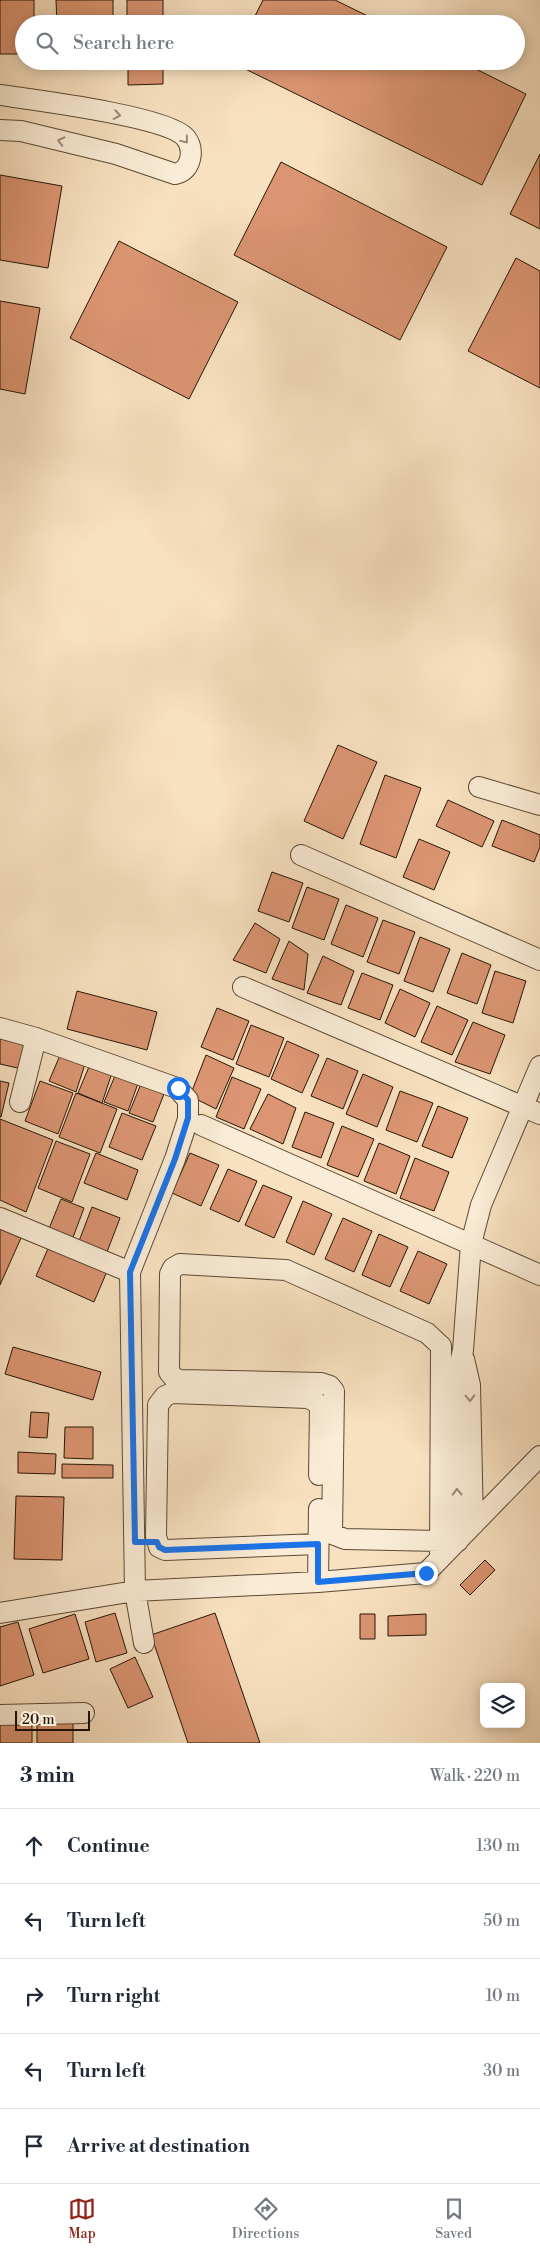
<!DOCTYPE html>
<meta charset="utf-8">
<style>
body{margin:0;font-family:"Libre Bodoni",serif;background:#f2f2f3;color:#1f2937}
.controls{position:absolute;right:15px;bottom:15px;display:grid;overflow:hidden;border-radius:8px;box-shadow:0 2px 12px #0003}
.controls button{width:45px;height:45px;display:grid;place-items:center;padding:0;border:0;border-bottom:1px solid #e0e1e3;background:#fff;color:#1f2937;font:25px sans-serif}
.scale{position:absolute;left:15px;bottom:12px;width:75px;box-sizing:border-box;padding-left:5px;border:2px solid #271606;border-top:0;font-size:14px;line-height:18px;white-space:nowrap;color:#271606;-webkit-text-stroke:4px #faecd6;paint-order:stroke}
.stop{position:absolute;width:15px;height:15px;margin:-11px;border:4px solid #1a73e8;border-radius:50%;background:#fff}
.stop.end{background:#1a73e8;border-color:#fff;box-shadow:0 1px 5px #0008}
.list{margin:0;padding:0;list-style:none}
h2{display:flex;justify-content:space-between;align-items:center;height:65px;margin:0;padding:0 20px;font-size:21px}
h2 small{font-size:16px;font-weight:400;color:#747a83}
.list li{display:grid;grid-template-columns:32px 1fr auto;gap:15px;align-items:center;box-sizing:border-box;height:75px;padding:0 20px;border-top:1px solid #e0e1e3}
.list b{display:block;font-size:19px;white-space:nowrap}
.list em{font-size:16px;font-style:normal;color:#747a83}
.icon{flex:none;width:28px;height:28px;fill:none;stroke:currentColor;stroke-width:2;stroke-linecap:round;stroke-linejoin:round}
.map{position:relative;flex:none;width:540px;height:1743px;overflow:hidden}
.search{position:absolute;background:#fff;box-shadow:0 2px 12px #0003;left:15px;right:15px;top:15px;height:55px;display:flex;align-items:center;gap:12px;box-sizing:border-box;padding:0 18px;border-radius:28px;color:#747a83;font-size:19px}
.sheet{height:440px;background:#fff}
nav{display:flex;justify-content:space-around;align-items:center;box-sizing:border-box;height:70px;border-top:1px solid #e0e1e3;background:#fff;font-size:14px;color:#747a83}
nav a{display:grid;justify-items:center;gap:2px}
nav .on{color:#8f2418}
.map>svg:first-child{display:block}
</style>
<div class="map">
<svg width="540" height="1743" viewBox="0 0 540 1743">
<rect width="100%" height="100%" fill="#f8e1c0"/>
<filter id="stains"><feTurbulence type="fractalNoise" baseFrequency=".004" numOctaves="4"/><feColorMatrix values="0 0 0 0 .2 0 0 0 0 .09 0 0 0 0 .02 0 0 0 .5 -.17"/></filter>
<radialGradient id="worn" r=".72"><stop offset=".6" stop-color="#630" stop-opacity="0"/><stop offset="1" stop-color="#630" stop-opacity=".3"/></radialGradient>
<path fill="#db9572" stroke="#271606" d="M0 0H34V24H24V54H0Z
M56 0H113V24H57Z
M127 0H163V24H127Z
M263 0H335L384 24H251Z
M58 61H114V62L58 63Z
M128 61H163V84L128 85Z
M233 61H460L526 94 482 185 233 63Z
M540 154V229L510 214Z
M281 162 447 247 400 340 234 255Z
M0 175 62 186 48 268 0 260Z
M119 241 238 302 189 399 70 338Z
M516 258 540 271V388L468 351Z
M0 301 40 308 25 394 0 389Z
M338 745 377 762 343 839 304 821Z
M385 775 421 788 396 858 360 844Z
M448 800 494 821 482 847 436 826Z
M502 820 540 835V847L534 862 492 846Z
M419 839 450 852 434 890 403 877Z
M272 872 303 883 289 922 258 911Z
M307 887 339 899 324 940 292 928Z
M346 905 378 918 363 957 331 944Z
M383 920 415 932 399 974 367 962Z
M255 923 280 939 266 973 233 960Z
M420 937 450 949 433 992 404 981Z
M289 941 308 954 304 990 272 979Z
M462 953 491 965 477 1004 447 993Z
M323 956 354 971 341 1005 307 993Z
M495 971 526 981 513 1023 482 1013Z
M362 973 393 985 380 1020 348 1008Z
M400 989 430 1003 415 1037 385 1023Z
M77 991 157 1012 147 1050 67 1029Z
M437 1006 468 1020 452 1055 421 1042Z
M217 1008 249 1021 233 1060 201 1047Z
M473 1022 505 1035 490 1074 455 1062Z
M251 1025 284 1038 269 1077 236 1064Z
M0 1038 27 1044 22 1069 0 1064Z
M287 1041 319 1055 302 1093 271 1079Z
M61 1053 86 1061 76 1092 49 1081Z
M206 1055 234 1068 216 1109 190 1096Z
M327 1058 358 1071 343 1109 311 1096Z
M91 1062 113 1070 102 1103 78 1093Z
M117 1071 140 1078 128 1111 104 1102Z
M363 1074 393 1087 377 1127 346 1114Z
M232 1077 261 1089 244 1129 216 1117Z
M143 1079 166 1089 153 1122 129 1113Z
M0 1081 9 1083 1 1117H0Z
M40 1081 73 1093 58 1134 25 1121Z
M400 1091 433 1103 417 1142 386 1130Z
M76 1093 117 1109 100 1153 59 1137Z
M268 1094 296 1108 283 1144 250 1129Z
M438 1106 468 1118 452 1158 422 1146Z
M305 1112 334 1123 321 1158 292 1147Z
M122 1113 156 1126 142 1160 109 1147Z
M0 1119 53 1140 26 1212 0 1200Z
M342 1126 374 1139 358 1177 327 1165Z
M56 1141 90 1154 72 1202 38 1188Z
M379 1143 410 1156 396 1194 364 1181Z
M96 1153 138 1170 127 1200 84 1183Z
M190 1153 219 1165 201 1206 172 1193Z
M415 1158 449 1172 434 1211 400 1198Z
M228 1169 257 1181 239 1222 210 1209Z
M263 1185 292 1197 274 1238 245 1225Z
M61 1199 84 1208 72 1240 48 1231Z
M303 1201 332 1214 314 1255 286 1242Z
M92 1207 120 1218 107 1252 79 1241Z
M343 1218 372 1231 354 1272 325 1259Z
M0 1228 21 1238 0 1285Z
M379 1234 408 1247 390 1287 362 1275Z
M50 1244 108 1269 94 1302 36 1276Z
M418 1251 447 1264 429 1304 400 1291Z
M13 1347 101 1372 93 1400 5 1374Z
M31 1412 49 1413 47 1438 29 1437Z
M65 1427H93V1459L64 1458Z
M18 1452 56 1454 55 1474 18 1473Z
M62 1464 113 1465V1478H62Z
M16 1496 64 1497 62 1560 14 1559Z
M485 1560 495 1570 470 1595 460 1585Z
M115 1613 127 1653 96 1662 85 1622Z
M215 1613 260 1743H188L151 1635Z
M75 1614 89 1659 43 1673 29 1629Z
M360 1614H375V1639H360Z
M426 1614V1635L388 1636V1616Z
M18 1622 34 1675 0 1686V1627Z
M135 1657 153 1697 128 1708 110 1669Z
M37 1720H73V1743H37Z
M0 1722H32V1743H0Z"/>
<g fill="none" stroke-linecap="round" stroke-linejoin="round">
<defs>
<path id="minor" d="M0 95C34 100 165 116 185 137 190 143 192 151 190 159 188 167 184 172 175 174L116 154 21 131 0 130
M479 787 540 805
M301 855 540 960
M243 987 540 1114
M0 1028 36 1038 177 1088 188 1100V1119L175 1159 130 1272
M20 1102 36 1038
M201 1125 540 1275
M0 1218 130 1272 135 1591 144 1643
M464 1359 470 1385 473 1525
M440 1541 345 1539 332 1534 334 1391 330 1386 321 1383 180 1380 174 1378 169 1372 170 1274 173 1268 180 1264 286 1270 427 1333 441 1346 440 1558
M458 1541 455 1385 463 1350 471 1244 481 1205 540 1066
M318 1544 165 1550 159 1547 156 1536 158 1405 165 1396 172 1393 308 1398 316 1402 320 1408 319 1475
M318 1582 319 1509
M0 1613 135 1591 318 1582 426 1573 540 1456
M0 1715 84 1713"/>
</defs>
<use href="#minor" stroke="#5b4934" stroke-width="22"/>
<use href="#minor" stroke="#faecd6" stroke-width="20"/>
</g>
<defs><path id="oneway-chevron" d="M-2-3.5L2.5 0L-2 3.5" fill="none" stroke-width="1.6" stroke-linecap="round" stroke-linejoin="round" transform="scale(1.25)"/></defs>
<g stroke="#9b8c78">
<use href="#oneway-chevron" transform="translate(117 115) rotate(10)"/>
<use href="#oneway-chevron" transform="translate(185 140) rotate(51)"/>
<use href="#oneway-chevron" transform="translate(61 141) rotate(-166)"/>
<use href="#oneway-chevron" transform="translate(470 1398) rotate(88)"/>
<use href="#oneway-chevron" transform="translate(457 1492) rotate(-91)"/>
</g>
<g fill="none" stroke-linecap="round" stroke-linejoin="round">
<path stroke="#1a73e8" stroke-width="6" d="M178 1088 188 1100V1118L175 1159 130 1272 135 1542H157L159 1547 165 1550 318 1544V1582L426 1573"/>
</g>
<rect width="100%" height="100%" filter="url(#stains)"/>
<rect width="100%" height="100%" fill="url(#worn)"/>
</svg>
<div class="controls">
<button><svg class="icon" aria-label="layers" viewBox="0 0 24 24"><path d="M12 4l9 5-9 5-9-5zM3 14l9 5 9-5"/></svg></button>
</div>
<div class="scale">20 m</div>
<div class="stop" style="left:178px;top:1088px"></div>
<div class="stop end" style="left:426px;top:1573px"></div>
<div class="search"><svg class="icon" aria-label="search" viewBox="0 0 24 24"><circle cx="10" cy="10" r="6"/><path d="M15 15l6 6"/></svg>Search here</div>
</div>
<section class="sheet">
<h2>3 min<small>Walk · 220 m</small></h2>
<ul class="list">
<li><svg class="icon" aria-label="ahead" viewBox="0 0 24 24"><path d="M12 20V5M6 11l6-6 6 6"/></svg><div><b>Continue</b></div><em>130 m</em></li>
<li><svg class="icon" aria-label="left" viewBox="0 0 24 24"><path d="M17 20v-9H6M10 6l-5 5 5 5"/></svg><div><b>Turn left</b></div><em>50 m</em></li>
<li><svg class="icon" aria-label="right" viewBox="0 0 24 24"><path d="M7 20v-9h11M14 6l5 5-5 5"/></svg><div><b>Turn right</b></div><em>10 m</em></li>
<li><svg class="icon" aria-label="left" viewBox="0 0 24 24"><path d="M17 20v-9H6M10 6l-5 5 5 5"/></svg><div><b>Turn left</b></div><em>30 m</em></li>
<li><svg class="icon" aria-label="arrive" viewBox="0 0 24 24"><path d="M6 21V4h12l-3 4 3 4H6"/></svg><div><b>Arrive at destination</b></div></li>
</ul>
</section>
<nav>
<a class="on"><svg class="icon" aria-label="map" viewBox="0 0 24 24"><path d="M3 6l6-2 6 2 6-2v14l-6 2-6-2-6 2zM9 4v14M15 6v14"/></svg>Map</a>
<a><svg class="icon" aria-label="directions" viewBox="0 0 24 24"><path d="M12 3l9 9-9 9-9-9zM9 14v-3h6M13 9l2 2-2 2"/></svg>Directions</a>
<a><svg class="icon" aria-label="saved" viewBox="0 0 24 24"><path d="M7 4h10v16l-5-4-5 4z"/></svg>Saved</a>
</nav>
